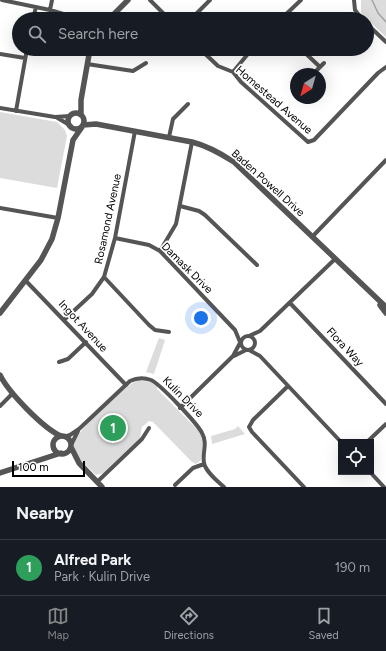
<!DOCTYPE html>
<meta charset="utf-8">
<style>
body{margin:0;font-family:Figtree,sans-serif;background:#20242c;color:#f1f3f6}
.controls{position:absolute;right:12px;bottom:12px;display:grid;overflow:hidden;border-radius:0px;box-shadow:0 4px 16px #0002}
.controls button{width:36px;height:36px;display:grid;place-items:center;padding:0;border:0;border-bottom:1px solid #363941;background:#171b24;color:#f1f3f6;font:20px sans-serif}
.compass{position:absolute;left:290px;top:68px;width:36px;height:36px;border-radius:50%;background:#171b24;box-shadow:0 4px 16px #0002;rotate:217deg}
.scale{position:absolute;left:12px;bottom:10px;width:73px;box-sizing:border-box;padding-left:4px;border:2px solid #000;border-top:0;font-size:11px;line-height:14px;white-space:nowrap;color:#000;-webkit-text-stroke:3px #fff;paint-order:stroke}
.you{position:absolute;left:201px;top:318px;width:14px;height:14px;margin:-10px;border:3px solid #fff;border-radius:50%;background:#1a73e8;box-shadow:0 0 0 6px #1a73e833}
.badge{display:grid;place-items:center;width:26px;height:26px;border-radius:50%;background:#858687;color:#fff;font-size:13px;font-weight:700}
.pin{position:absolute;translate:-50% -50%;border:2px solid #fff;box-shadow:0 1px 4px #0006}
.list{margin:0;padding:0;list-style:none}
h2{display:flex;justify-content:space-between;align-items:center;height:52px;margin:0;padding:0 16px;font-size:17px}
h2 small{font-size:13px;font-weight:400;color:#9ea1a6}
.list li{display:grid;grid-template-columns:26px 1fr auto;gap:12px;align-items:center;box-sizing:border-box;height:56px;padding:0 16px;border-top:1px solid #363941}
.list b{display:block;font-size:15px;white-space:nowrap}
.list p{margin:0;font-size:13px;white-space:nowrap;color:#9ea1a6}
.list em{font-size:13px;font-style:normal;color:#9ea1a6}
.icon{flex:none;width:22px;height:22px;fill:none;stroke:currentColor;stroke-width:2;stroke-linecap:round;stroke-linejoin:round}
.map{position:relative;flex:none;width:386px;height:487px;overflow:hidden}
.search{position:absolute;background:#171b24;box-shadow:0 4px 16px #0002;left:12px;right:12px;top:12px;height:44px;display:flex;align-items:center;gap:10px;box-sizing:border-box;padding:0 14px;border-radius:22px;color:#9ea1a6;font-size:15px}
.sheet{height:108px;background:#171b24}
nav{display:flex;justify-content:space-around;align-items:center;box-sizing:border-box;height:56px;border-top:1px solid #363941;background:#171b24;font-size:11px;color:#9ea1a6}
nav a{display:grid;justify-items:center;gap:2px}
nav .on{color:#858687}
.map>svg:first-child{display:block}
</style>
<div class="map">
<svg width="386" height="487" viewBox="0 0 386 487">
<rect width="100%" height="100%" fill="#fff"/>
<path fill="#dcdcdc" d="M361 0H386V37L361 13Z
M0 112 57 122 65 130 67 136 57 188 0 178Z
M159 338 165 340 154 374 146 372Z
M139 380 150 382 157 386V389L199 431 203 442 201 460 196 464 192 462 153 422 149 421 142 427 140 438 103 473 96 475 78 458 73 443C80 428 125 384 139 380Z
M238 426 245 434 212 444 211 436 235 429Z"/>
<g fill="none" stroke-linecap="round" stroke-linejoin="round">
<path stroke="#a3a3a3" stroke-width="1.5" d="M372 0 378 13 386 22"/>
<path stroke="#555" stroke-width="4" d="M2 0 50 10 80 19
M150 0 169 19
M354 0 355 10 362 19
M50 10 52 0
M33 19 36 7
M191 19 210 0
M281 19 301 0
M367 24 386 42
M200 49 218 66 233 72 241 82 308 142 314 140 378 73 386 67
M301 49 320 67
M0 54 25 58
M87 64 133 71 146 63
M316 71 324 63
M233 72 252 49
M0 108 55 117 70 116
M16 111 27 49
M56 117 71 126
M169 137 173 119 188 104
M180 206 199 211 205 215 257 265
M0 208 58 218
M312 237 386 160
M115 238 149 245 160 251 235 330 240 342
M160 251 176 224 192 142
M104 277 149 325 155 330 169 332
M26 281 126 385
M290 303 386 404
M65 319 92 294 104 277 115 238 135 131
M241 343a7 7 0 1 1 14 0a7 7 0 1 1-14 0Z
M249 336 260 331 335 259
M249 350 260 356 341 442
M234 356 246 350
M59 362 68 359 86 342
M288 386 253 420 249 427 252 432 304 487
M0 406 13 393
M180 408 233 356 240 343
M64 437 70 435 79 429 130 381C136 378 143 377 151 380 160 384 197 423 202 433 208 444 202 452 204 463 206 472 217 481 224 487
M367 442 386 424
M71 445 78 431
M370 472 384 487
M97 482 142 439 149 428
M175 485 193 468 204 464"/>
<path stroke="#555" stroke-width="5.5" d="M109 19 128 0
M68 121a8 8 0 1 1 16 0a8 8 0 1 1-16 0Z
M81 115V100L90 49
M83 125 96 124 192 142C208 146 220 153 234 162L386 307
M380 305 386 313
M0 313 41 260 52 239 58 218 73 140 82 127
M0 375C8 392 44 429 61 436
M53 445a9 9 0 1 1 18 0a9 9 0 1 1-18 0Z
M71 447 79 463 102 487
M0 473 61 453"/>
</g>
<g text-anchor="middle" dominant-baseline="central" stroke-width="3.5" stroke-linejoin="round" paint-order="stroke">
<g font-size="11" fill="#000" stroke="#fff">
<text transform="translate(274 100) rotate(41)">Homestead Avenue</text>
<text transform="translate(268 183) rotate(42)">Baden Powell Drive</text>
<text transform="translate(108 219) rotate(-78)">Rosamond Avenue</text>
<text transform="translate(187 268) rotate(45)">Damask Drive</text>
<text transform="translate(83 326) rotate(47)">Ingot Avenue</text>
<text transform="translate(345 347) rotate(47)">Flora Way</text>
<text transform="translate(183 397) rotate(45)">Kulin Drive</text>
</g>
</g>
</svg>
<div class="controls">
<button><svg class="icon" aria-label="locate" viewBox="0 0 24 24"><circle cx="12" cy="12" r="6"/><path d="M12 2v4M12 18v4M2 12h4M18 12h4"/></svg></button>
</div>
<svg class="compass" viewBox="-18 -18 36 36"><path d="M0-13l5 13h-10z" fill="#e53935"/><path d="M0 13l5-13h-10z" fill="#9ea1a6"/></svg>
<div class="scale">100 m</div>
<div class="you"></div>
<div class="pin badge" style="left:113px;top:428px;background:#2e9e5b">1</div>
<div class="search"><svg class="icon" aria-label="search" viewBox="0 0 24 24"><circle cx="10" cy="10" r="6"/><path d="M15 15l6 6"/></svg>Search here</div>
</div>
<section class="sheet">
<h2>Nearby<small></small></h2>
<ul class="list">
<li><span class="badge" style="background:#2e9e5b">1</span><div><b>Alfred Park</b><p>Park · Kulin Drive</p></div><em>190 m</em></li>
</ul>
</section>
<nav>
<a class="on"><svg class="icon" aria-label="map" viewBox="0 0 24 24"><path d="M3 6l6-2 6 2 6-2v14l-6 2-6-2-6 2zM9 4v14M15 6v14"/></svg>Map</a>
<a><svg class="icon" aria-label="directions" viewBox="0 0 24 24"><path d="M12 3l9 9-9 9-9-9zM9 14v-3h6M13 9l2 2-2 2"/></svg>Directions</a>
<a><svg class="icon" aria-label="saved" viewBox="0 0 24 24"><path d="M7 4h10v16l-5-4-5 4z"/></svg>Saved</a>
</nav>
